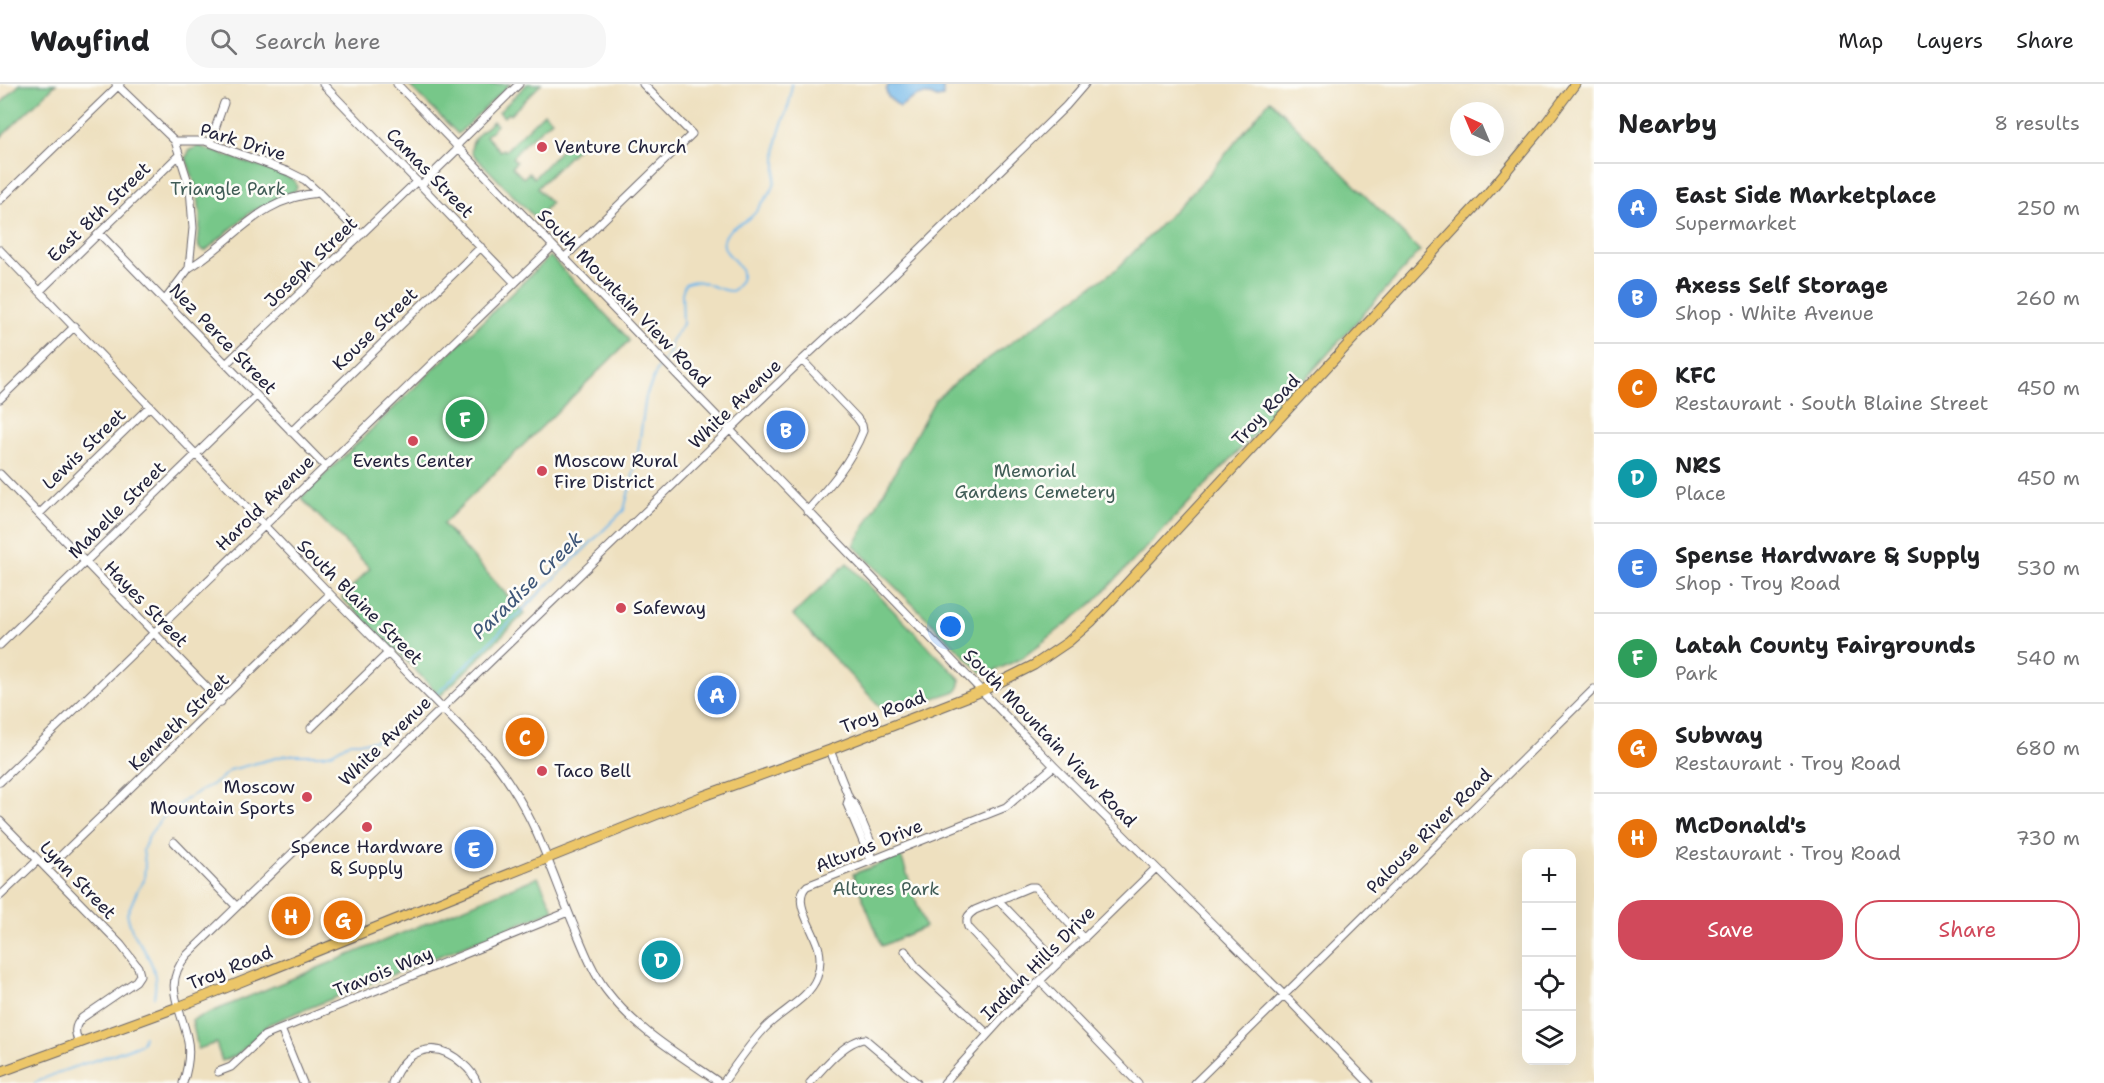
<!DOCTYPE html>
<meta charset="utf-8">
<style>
body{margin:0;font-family:"Shantell Sans",sans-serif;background:#f6f6f6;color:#202124}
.controls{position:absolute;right:18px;bottom:18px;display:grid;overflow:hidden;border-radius:12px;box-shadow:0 6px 24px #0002}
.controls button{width:54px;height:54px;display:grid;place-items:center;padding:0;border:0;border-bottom:2px solid #e0e0e0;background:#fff;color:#202124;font:30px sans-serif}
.compass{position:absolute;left:1450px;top:18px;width:54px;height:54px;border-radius:50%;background:#fff;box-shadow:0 6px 24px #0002;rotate:316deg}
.you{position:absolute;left:951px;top:543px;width:21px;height:21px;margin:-15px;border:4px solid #fff;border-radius:50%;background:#1a73e8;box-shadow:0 0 0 9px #1a73e833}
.badge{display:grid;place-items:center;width:39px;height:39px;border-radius:50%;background:#d1495b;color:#fff;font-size:20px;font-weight:700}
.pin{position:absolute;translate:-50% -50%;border:3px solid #fff;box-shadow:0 2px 6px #0006}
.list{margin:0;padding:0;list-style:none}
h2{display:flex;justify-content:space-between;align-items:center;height:78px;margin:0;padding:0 24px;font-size:26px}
h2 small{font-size:20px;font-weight:400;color:#757577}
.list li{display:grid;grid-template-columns:39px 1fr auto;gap:18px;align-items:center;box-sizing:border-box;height:90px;padding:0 24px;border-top:2px solid #e0e0e0}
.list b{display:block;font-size:22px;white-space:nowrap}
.list p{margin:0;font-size:20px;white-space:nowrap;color:#757577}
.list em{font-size:20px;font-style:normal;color:#757577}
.actions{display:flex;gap:12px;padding:18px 24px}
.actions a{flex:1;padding:14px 0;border:2px solid #d1495b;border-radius:24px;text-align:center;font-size:21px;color:#d1495b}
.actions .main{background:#d1495b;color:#fff}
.icon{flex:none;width:33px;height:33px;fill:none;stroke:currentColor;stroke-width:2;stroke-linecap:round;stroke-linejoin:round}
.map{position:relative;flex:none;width:1594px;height:999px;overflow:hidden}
header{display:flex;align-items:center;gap:36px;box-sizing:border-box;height:84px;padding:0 30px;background:#fff;border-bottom:2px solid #e0e0e0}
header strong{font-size:28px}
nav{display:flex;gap:33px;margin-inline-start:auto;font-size:21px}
.search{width:420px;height:54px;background:#f6f6f6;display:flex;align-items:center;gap:15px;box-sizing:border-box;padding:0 21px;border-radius:24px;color:#757577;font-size:22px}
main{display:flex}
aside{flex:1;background:#fff}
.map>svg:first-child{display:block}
</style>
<header>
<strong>Wayfind</strong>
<div class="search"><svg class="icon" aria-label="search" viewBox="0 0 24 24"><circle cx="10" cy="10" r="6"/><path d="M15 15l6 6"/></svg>Search here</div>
<nav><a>Map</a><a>Layers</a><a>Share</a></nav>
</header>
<main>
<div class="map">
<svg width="1594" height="999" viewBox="0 0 1594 999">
<rect width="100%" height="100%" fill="#fdfcf7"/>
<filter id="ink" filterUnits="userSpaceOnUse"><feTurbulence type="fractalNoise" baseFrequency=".0167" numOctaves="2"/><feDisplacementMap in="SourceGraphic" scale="12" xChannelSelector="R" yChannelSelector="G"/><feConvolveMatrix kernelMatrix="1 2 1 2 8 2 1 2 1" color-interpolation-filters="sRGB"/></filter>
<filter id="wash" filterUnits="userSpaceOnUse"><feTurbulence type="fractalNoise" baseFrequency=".008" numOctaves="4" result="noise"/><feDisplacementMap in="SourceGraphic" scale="24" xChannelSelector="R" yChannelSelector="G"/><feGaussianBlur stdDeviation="1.35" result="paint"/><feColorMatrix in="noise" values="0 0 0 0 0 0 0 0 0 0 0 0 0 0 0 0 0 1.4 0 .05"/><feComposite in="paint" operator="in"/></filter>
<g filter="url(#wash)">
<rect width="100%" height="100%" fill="#eee0bf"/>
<path fill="#77c789" stroke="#4c7462" stroke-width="1.5" d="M20 0H56L0 54V20Z
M408 0H510L458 50Z
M527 0H541L510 31 508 29 504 33 499 28Z
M1270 16 1420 167 1274 330 1092 520 1022 574 992 588H981L854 462 935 316 959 295 1118 184 1206 94Z
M544 29 552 36 523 61 512 74 516 78 512 83 523 94 529 89 534 94 573 53 581 61 537 104 551 119 536 135 472 69C468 56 484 46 493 37L497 41 486 52 500 67 503 65 505 67Z
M198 62 275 88 294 96 297 103 295 107 251 128 205 167 199 164C197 156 200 148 200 140 201 117 194 95 186 74L189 67Z
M550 172 627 253 629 257 443 440 524 530 440 612 398 568 342 514 370 484 301 414Z
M847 479 960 595V601L957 607 886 629 793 531Z
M901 772 925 843 882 862 853 790Z
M538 793 554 826 269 940 237 971 222 977 216 959 198 965 192 936Z"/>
<path fill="#72b8e9" stroke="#4a6d92" stroke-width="1.5" d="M889 0H937L943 3V13L937 14C924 6 911 14 900 23L888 13 886 6Z"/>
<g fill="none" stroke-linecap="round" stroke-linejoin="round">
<path stroke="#72b8e9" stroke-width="2" d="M154 913C160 884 147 872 133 848 130 843 129 836 127 830L138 805 144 797 145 780 143 766 145 761 150 750 163 733 186 715 218 697 230 686 287 671H323L332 669 350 658H369L387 654 445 602 624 426 637 375 646 312 657 286 670 268 671 257 683 240 682 209 685 200C701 191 714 207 732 207 762 181 715 175 725 153 730 143 738 141 747 136 753 133 758 125 762 119 766 115 770 109 773 104 778 91 775 72 777 58 780 38 793 20 791 0
M35 999C69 981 108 975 142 959L144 952"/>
</g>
</g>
<g filter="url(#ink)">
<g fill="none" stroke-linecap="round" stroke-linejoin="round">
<defs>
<path id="minor" d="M116 0 175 57H205L289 88 305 96 319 109 361 151
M323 0 515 199
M397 0 1054 682 1285 912 1369 999
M210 59 224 19
M456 62 519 0
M421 101 459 64
M0 116 120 0
M99 149 325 382
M0 166 330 510 490 673C532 723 548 778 572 837 582 860 591 886 606 906 636 946 680 971 720 999
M564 174 692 50 643 0
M189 184C236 156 258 114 319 109
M40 207 179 71
M165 216 189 184 193 144 190 104 175 57
M802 276 857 334 862 341 863 347C851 378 829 403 807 427
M226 280 417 97
M0 315 75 242
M291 348 481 163
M0 390 221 618
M39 430 150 322
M0 561 256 312
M311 644 389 568
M830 666 849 714 855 721 870 756 871 777
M0 698 553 162
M849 714 847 720 869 772
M0 737 121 861 138 883 140 891 136 897 82 934C73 943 75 949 79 960
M174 758 236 822
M47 785 330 510
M0 812 38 776
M998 816 1059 879
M905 867 917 884 988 950
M1040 897 1138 999
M1029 908 968 843C965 834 968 831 975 826L1030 803H1035L1084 855
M281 945 303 999
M218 988 231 983 264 952 568 828
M183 999C188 984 191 969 187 953 180 921 162 900 187 871L802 276 882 202 1066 22 1085 0
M392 999C405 965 435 954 463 980 469 985 474 991 477 999
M723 999C736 980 749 961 765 944 781 927 809 915 817 893 820 884 821 875 819 866 816 848 790 817 807 802L1006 723 1054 682
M810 999C822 985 846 956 865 955L917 999
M944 999 1009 927 1156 784
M1195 999 1594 605"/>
<path id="major" d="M0 988 178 923 703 712 830 666 982 607 1034 581 1068 558 1092 537 1488 109 1546 39 1575 0"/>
</defs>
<use href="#minor" stroke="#696469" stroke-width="9"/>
<use href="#major" stroke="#696469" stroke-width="11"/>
<use href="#minor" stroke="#fff" stroke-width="7"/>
<use href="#major" stroke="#ecc669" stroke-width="9"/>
</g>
</g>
<g fill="#d1495b" stroke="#fdfcf7" stroke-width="2">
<circle cx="542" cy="63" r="6"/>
<circle cx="413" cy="357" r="6"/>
<circle cx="542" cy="387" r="6"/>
<circle cx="621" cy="524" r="6"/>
<circle cx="542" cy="687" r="6"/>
<circle cx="307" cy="713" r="6"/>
<circle cx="367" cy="743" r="6"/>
</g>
<g text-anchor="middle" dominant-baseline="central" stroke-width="5" stroke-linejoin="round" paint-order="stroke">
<g font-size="18" fill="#22223b" stroke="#fdfcf7">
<text transform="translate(243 58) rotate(17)">Park Drive</text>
<text transform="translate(430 89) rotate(46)">Camas Street</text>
<text transform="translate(99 128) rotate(-44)">East 8th Street</text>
<text transform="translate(311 178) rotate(-44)">Joseph Street</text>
<text transform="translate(624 214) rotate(46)">South Mountain View Road</text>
<text transform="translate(375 245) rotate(-44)">Kouse Street</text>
<text transform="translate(223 255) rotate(46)">Nez Perce Street</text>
<text transform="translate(735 320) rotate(-44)">White Avenue</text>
<text transform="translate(1266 326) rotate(-47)">Troy Road</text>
<text transform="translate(84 365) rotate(-44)">Lewis Street</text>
<text transform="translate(265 419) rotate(-44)">Harold Avenue</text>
<text transform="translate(117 426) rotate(-45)">Mabelle Street</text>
<text transform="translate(360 518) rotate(45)">South Blaine Street</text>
<text transform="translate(146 520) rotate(46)">Hayes Street</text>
<text transform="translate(883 628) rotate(-21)">Troy Road</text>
<text transform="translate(179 638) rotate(-44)">Kenneth Street</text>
<text transform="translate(1050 654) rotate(46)">South Mountain View Road</text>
<text transform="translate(385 657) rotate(-44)">White Avenue</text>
<text transform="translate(1429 747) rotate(-45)">Palouse River Road</text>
<text transform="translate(869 762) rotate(-22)">Alturas Drive</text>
<text transform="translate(78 796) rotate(46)">Lynn Street</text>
<text transform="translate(1038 879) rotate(-45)">Indian Hills Drive</text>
<text transform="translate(230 884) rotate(-22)">Troy Road</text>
<text transform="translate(383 888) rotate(-22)">Travois Way</text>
</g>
<g font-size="18" fill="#22223b" stroke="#fdfcf7" text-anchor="start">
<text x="554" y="63">Venture Church</text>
<text x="413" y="377" text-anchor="middle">Events Center</text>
<text x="554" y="377">Moscow Rural<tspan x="554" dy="21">Fire District</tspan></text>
<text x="633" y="524">Safeway</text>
<text x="554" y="687">Taco Bell</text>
<text x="295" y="703" text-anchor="end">Moscow<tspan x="295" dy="21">Mountain Sports</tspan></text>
<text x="367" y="763" text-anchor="middle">Spence Hardware<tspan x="367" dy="21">&amp; Supply</tspan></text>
</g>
<g font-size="18" fill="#405c56" stroke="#fdfcf7">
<text x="228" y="105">Triangle Park</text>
<text x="1035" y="387">Memorial<tspan x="1035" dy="21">Gardens Cemetery</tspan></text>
<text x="886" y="805">Altures Park</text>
</g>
<g font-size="20" font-style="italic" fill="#3e5678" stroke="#fdfcf7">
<text transform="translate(527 501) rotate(-44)">Paradise Creek</text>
</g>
</g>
</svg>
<div class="controls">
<button>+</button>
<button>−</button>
<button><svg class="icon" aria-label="locate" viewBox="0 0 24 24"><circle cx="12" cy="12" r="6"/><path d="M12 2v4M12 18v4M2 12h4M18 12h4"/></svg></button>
<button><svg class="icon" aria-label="layers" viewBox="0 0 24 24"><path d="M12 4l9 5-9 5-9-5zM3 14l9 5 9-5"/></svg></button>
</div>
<svg class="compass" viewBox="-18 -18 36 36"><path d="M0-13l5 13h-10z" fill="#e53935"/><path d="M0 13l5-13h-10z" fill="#757577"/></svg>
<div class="you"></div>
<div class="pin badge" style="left:717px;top:611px;background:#3f7fe0">A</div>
<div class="pin badge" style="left:786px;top:346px;background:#3f7fe0">B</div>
<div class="pin badge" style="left:525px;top:653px;background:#e8710a">C</div>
<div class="pin badge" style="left:661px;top:876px;background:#0f9aa8">D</div>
<div class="pin badge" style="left:474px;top:765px;background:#3f7fe0">E</div>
<div class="pin badge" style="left:465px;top:335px;background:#2e9e5b">F</div>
<div class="pin badge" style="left:343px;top:836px;background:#e8710a">G</div>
<div class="pin badge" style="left:291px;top:832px;background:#e8710a">H</div>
</div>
<aside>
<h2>Nearby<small>8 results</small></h2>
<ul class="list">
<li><span class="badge" style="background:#3f7fe0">A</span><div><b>East Side Marketplace</b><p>Supermarket</p></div><em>250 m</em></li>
<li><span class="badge" style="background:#3f7fe0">B</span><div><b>Axess Self Storage</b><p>Shop · White Avenue</p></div><em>260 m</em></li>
<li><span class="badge" style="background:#e8710a">C</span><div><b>KFC</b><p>Restaurant · South Blaine Street</p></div><em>450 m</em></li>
<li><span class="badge" style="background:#0f9aa8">D</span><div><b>NRS</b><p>Place</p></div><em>450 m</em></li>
<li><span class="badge" style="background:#3f7fe0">E</span><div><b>Spense Hardware &amp; Supply</b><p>Shop · Troy Road</p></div><em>530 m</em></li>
<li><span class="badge" style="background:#2e9e5b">F</span><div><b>Latah County Fairgrounds</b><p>Park</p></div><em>540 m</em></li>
<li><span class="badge" style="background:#e8710a">G</span><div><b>Subway</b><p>Restaurant · Troy Road</p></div><em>680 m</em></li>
<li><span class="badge" style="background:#e8710a">H</span><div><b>McDonald's</b><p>Restaurant · Troy Road</p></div><em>730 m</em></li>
</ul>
<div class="actions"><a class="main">Save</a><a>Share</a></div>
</aside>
</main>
